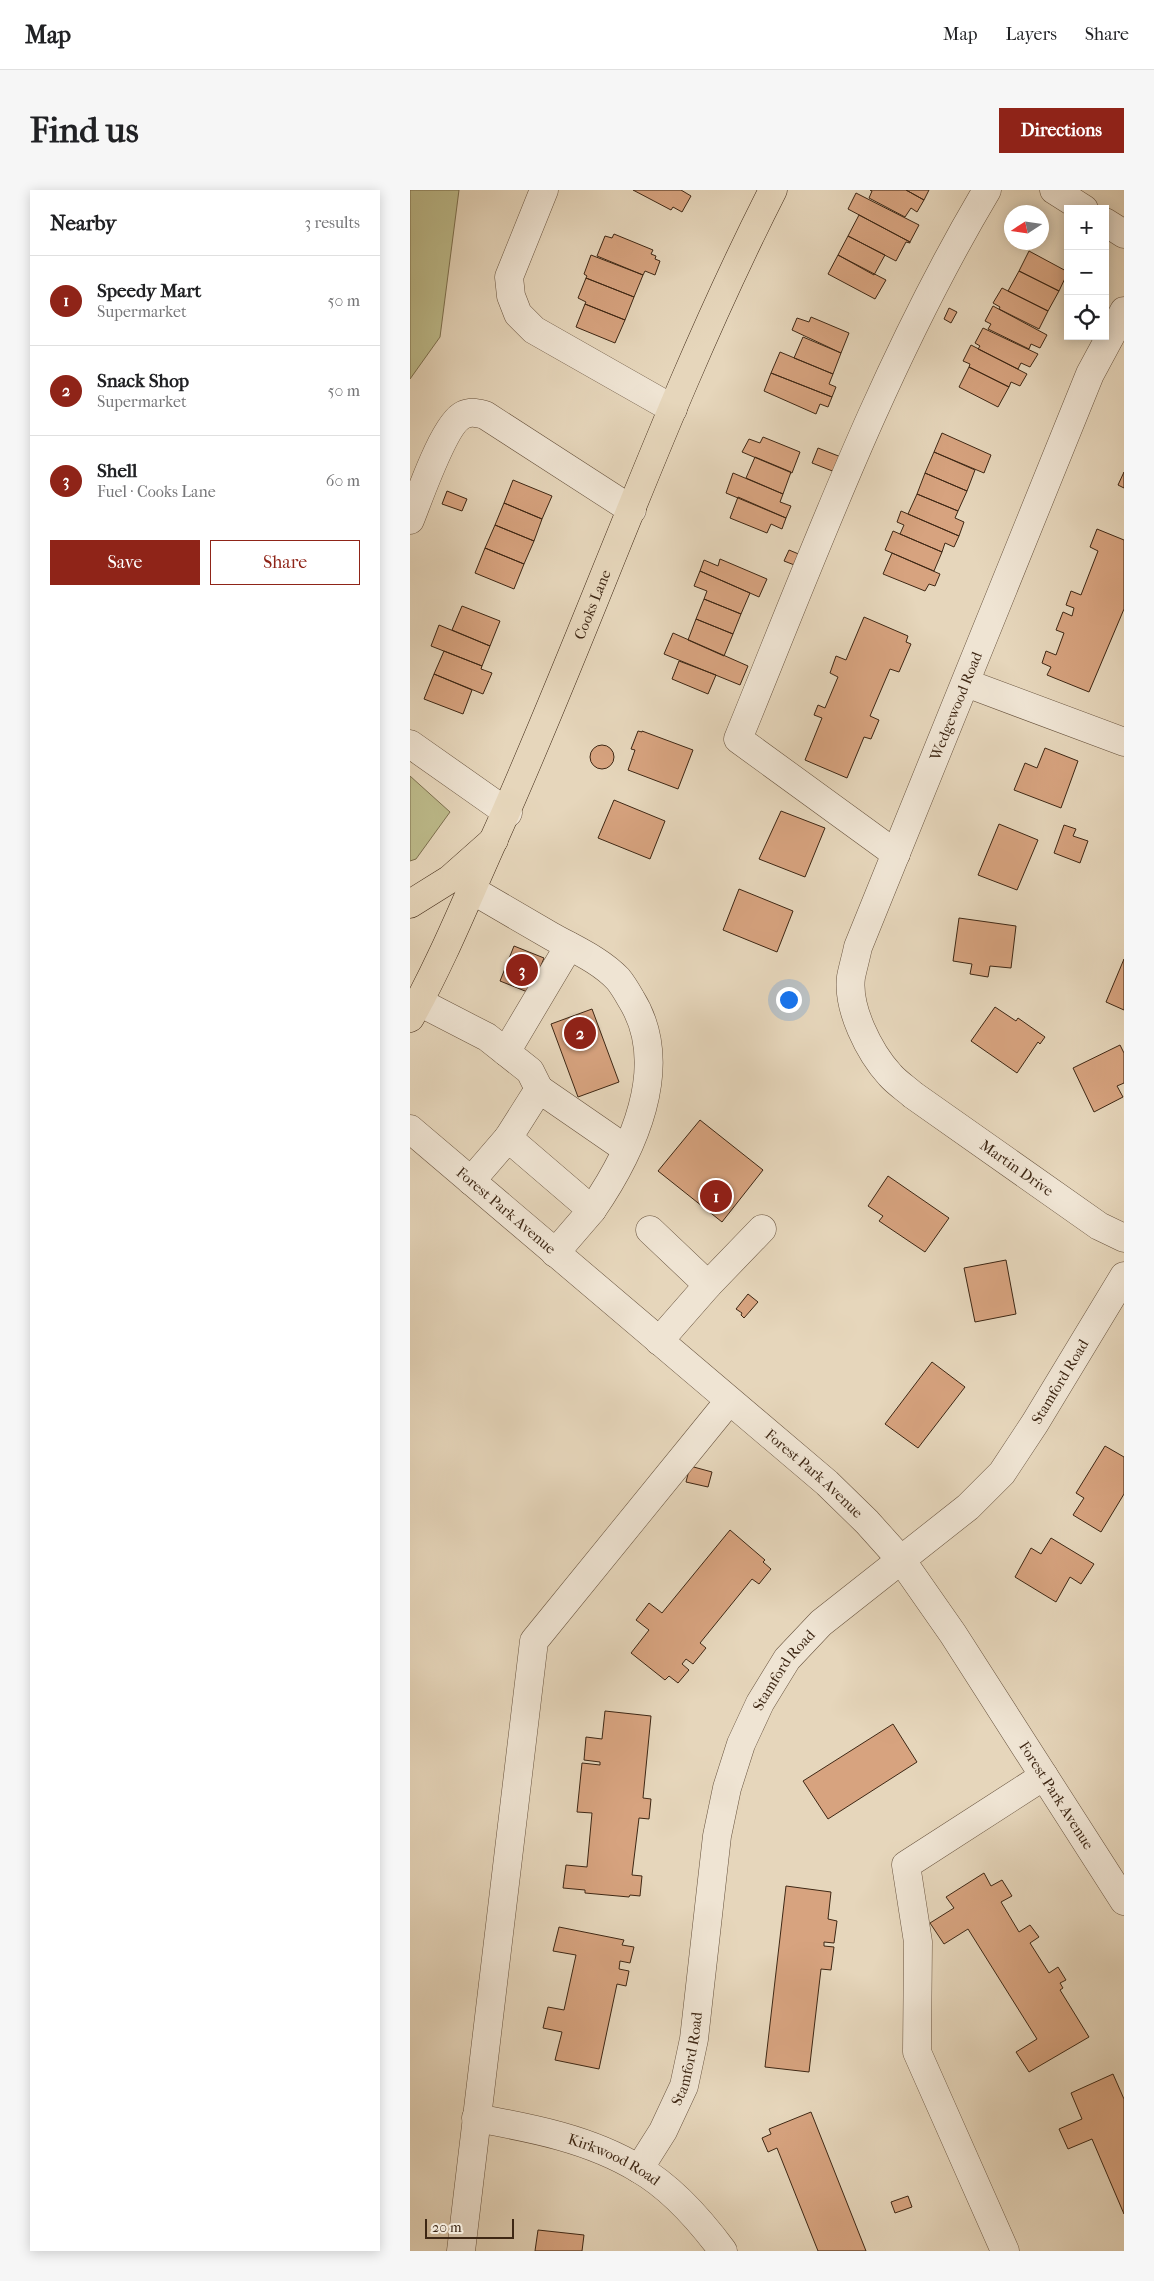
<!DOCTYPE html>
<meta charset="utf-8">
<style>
body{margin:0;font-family:"IM FELL French Canon",serif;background:#f6f6f6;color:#202124}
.controls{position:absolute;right:15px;top:15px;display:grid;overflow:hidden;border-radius:0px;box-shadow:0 2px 12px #0003}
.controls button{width:45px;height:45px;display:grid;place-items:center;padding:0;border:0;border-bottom:1px solid #e0e0e0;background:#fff;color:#202124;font:25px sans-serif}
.compass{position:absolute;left:594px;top:15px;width:45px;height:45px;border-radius:50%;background:#fff;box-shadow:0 2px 12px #0003;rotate:258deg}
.scale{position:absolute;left:15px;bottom:12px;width:89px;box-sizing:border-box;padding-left:5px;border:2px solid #3e2714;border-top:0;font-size:14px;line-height:18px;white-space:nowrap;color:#3e2714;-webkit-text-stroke:4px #efe4d3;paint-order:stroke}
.you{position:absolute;left:378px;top:809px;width:18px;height:18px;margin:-12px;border:4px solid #fff;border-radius:50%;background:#1a73e8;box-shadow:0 0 0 8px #1a73e833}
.badge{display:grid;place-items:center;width:32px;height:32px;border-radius:50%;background:#8f2418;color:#fff;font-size:16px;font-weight:700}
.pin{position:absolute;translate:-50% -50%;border:2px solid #fff;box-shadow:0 1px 5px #0006}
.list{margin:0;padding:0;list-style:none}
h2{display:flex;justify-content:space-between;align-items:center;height:65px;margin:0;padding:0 20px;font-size:21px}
h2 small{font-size:16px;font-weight:400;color:#757577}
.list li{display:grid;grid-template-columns:32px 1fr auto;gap:15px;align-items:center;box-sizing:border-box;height:90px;padding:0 20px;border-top:1px solid #e0e0e0}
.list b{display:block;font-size:19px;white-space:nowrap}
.list p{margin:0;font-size:16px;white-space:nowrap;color:#757577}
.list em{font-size:16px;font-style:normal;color:#757577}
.actions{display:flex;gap:10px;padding:15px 20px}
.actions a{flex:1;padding:11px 0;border:1px solid #8f2418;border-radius:0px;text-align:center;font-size:18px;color:#8f2418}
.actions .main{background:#8f2418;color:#fff}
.icon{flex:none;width:28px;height:28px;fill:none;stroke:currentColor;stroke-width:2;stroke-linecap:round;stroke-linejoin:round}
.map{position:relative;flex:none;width:714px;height:2061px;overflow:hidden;border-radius:0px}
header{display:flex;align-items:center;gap:30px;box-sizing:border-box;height:70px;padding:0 25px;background:#fff;border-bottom:1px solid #e0e0e0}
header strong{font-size:24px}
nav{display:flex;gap:28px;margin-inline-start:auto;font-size:18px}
.intro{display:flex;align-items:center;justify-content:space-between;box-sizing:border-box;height:120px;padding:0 30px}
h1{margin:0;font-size:35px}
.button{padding:12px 22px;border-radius:0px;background:#8f2418;color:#fff;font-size:18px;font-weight:700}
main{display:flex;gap:30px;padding:0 30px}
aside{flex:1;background:#fff;border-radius:0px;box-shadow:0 2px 12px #0003}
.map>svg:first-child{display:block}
</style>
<header>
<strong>Map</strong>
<nav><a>Map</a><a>Layers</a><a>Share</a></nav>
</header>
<div class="intro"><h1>Find us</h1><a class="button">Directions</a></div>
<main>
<aside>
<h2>Nearby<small>3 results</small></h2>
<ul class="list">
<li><span class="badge">1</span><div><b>Speedy Mart</b><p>Supermarket</p></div><em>50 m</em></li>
<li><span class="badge">2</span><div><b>Snack Shop</b><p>Supermarket</p></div><em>50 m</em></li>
<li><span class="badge">3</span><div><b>Shell</b><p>Fuel · Cooks Lane</p></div><em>60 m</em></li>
</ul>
<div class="actions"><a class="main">Save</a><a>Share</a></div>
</aside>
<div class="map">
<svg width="714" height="2061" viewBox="0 0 714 2061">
<rect width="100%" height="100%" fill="#e6d6bb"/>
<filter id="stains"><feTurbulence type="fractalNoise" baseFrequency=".004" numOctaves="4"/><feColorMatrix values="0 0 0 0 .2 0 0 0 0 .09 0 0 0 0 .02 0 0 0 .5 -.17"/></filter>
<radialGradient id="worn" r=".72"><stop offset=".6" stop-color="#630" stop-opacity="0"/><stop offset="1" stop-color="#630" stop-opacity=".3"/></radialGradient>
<path fill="#bdbb8b" stroke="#7e7150" d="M0 0H49L30 147 0 189Z
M0 586 40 622 6 669 0 671Z"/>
<path fill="#d7a37f" stroke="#3e2714" d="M223 0H271L281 6 272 22 263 17 261 20Z
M460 0H496L514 10 507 22 501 18 495 27 459 8 462 1Z
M496 0H519L514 10Z
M446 3 509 35 500 52 438 19Z
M449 25 500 52V53L496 52 486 71 438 46Z
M204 44 243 60 241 64 246 66 245 69 250 71 245 85 235 81 233 85 187 66 195 46 202 48Z
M438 46 475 65 464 85 428 65Z
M619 61 658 82 649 101 609 81Z
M181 65 233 85 224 107 176 88 177 86 174 84Z
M428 65 476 90 465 109 418 84Z
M609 81 649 101 638 121 598 101Z
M176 88 224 107 215 130 175 114 176 112 168 108Z
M592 98 638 121 629 139 589 119 590 117 583 113Z
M175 114 215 130 205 153 166 137Z
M583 116 637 145 630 158 621 154 619 159 578 139 581 134 575 131Z
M539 118 547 122 541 133 534 129Z
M401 127 439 143 431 163 382 140 387 128 399 132Z
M573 138 628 164 620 177 611 173 608 179 568 159 570 156 565 153Z
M393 147 431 163 423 184 384 168Z
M561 155 617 184 610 196 601 192 599 197 559 177 560 174 553 171Z
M370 162 423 184 419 194 426 197 422 207 361 183Z
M559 177 599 197 588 217 549 197Z
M361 183 422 207 418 217 410 214 406 224 354 201Z
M532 243 581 265 574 283 524 262Z
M353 247 390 262 382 283 332 262 339 249 350 253Z
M408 258 431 267 425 282 402 273Z
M524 262 565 280 557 301 515 283Z
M345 267 381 282 373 304 336 288Z
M714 282V298L708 295Z
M323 283 373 304 370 312 381 316 376 328 316 303Z
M515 283 557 301 548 321 507 304Z
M103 290 142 306 132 329 94 313Z
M37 301 57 309 52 321 32 314Z
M507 304 548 321 545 328 554 332 549 346 498 324Z
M328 307 376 328 372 339 361 334 357 343 320 328Z
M94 313 132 329 124 351 85 335Z
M491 321 549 346 544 357 535 353 532 362 490 344 494 335 487 332Z
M85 335 124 351 114 374 75 358Z
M687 339 714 350V419L679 502 637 485 641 477 632 473 636 461 646 465 654 443 646 440 653 422 662 426 664 418 656 415 661 401 671 405 688 361 680 357Z
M483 341 532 362 524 381 475 360Z
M75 358 114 374 104 399 65 383Z
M379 360 391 365 387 376 374 371Z
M482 363 530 384 525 396 519 394 515 401 473 384Z
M310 369 357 389 349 407 290 381 294 370 308 376Z
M290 381 340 403 331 424 294 409 297 401 284 396Z
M294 409 331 424 323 444 286 429Z
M52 416 90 431 80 456 42 440Z
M454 427 498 446 496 452 501 454 489 482 480 479 460 526 469 530 461 549 454 547 437 588 395 570 412 528 404 525 408 515 415 518 428 487 420 483 426 466 436 470Z
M286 429 323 444 314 466 278 450Z
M29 435 80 456 72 476 21 456Z
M263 443 338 476 330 495 254 464Z
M34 461 72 476 71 479 82 483 73 504 24 484Z
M269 471 306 485 298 504 262 489Z
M24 484 62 500 53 524 14 509Z
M228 541 232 542V541L283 560 268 599 218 580 225 560 221 559Z
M180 567a12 12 0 1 1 24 0a12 12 0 1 1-24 0Z
M635 558 668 571 651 618 604 600 615 573 627 578Z
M204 610 255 631 240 669 188 648Z
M371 621 415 638 395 687 349 669Z
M589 634 628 650 607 700 568 685Z
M654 635 666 639 663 646 678 651 670 673 644 663Z
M329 699 383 721 367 762 313 740Z
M549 728 606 736 601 778 580 776 578 787 560 784 562 774 543 771Z
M104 756 134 768 120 803 90 791Z
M714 769V820L696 812Z
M585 817 606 831 608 828 635 847 630 854 628 852 607 883 561 851Z
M182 819 209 892 168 907 141 834Z
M710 855 714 863V893L707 896 713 907 684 922 663 878Z
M290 930 353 980 312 1032 248 981Z
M478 986 539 1028 515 1062 469 1031 473 1026 458 1016Z
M596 1070 606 1124 565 1132 554 1078Z
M338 1104 348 1112 334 1128 331 1125 332 1123 326 1119Z
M522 1172 555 1197 508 1258 475 1234Z
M695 1256 714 1267V1304L691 1342 663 1325 674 1308 666 1303Z
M280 1276 302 1282 298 1297 276 1292Z
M320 1340 355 1370 353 1372 361 1379 349 1394 342 1389 290 1453 296 1458 283 1474 276 1469 272 1474 279 1480 268 1493 259 1486 255 1490 221 1463 239 1440 226 1430 239 1413 252 1423Z
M641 1348 684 1374 671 1394 660 1387 646 1412 605 1387 621 1358 631 1364Z
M195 1521 241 1526 233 1608 241 1609 239 1629 229 1628 222 1685 232 1686 230 1706 220 1705 219 1707 175 1703V1700L153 1698 156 1675 177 1677 182 1623 167 1622 172 1573 190 1575V1572L174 1570 176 1547 192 1549Z
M483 1534 507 1572 418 1629 393 1591Z
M574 1683 581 1696 592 1690 602 1706 591 1712 609 1742 620 1735 629 1747 620 1753 639 1783 648 1777 656 1790 650 1793 653 1798 650 1800 679 1847 619 1882 606 1862 627 1849 558 1739 534 1754 520 1733 544 1718 536 1707Z
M376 1696 421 1702 418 1729 427 1731 424 1753 414 1752V1756L424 1757 421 1780 411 1779 399 1882 355 1877Z
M149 1737 214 1750 212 1755 224 1757 220 1773 210 1771 209 1779 219 1781 216 1796 207 1794 189 1879 145 1870 152 1842 133 1838 138 1817 154 1820 166 1765 143 1761Z
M703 1884 714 1909V2024L682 1949 658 1959 649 1939 672 1929 661 1903Z
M401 1922 456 2061H408L367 1958 358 1962 352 1948 361 1944 359 1939Z
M498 2006 502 2017 485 2023 481 2012Z
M128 2040 174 2045 172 2061H125Z"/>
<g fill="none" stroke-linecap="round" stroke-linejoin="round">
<defs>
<g id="minor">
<path d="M134 0 99 87 101 106 108 124 124 140 263 219"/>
<path d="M644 0 674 19"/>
<path d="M695 32 714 44"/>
<path id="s1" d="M714 121 680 184 448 757C446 767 443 777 441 787 437 818 459 862 480 885 486 892 495 898 503 905L689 1036 714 1048"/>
<path d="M0 330C9 308 34 234 53 225 61 221 67 223 75 225L222 320"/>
<path d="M556 493 714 552"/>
<path d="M0 554 98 623"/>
<path d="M486 664 328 549C404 363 474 173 577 0"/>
<path d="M62 700C89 716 115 731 141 746 164 759 190 770 208 789 213 795 217 802 221 809 263 876 222 962 182 1020"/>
<path d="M9 812 77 847 120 881 129 899"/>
<path d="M96 862 159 756"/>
<path id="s2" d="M0 939 417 1293 457 1332 492 1371 543 1444 714 1711"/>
<path d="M98 948 129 899 216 959"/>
<path d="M61 991 98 948 182 1020 145 1063"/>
<path d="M240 1040 298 1095 249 1151"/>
<path d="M298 1095 352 1039"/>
<path id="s3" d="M66 1928C121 1938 180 1949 229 1979 262 1998 290 2030 313 2061"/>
<path id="s4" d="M229 1979 253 1941 274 1896 284 1849 307 1646 317 1598 331 1554 350 1513 377 1469 411 1433 558 1317 592 1283 625 1233 714 1086"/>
<path d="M51 2061 124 1451 319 1211"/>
<path d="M595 2061 507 1862 508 1752 496 1675 634 1586"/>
</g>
<g id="major">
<path id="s5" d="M0 828C32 771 56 711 83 651 180 436 256 210 363 0"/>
</g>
<path id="highway" d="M0 714 40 689 84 650"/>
</defs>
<use href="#minor" stroke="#68533e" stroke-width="29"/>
<use href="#major" stroke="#3e2714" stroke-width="29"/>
<use href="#highway" stroke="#3e2714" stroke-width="29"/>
<use href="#minor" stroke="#efe4d3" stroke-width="28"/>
<use href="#major" stroke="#e6d6bb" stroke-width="28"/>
<use href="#highway" stroke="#e6d6bb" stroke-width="28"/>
</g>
<g text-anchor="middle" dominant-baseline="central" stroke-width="5" stroke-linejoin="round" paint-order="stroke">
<g font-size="15" fill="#3e2714" stroke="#efe4d3">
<text stroke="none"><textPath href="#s5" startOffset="452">Cooks Lane</textPath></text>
<text transform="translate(546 516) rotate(-68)">Wedgewood Road</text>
<text stroke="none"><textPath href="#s1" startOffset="986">Martin Drive</textPath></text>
<text stroke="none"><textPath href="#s2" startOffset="126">Forest Park Avenue</textPath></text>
<text stroke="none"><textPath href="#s4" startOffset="932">Stamford Road</textPath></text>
<text stroke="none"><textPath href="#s2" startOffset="531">Forest Park Avenue</textPath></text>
<text stroke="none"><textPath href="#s4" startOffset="528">Stamford Road</textPath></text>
<text stroke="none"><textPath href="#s2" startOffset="936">Forest Park Avenue</textPath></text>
<text stroke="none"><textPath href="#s4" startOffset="122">Stamford Road</textPath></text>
<text stroke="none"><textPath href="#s3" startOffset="145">Kirkwood Road</textPath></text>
</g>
</g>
<rect width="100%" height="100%" filter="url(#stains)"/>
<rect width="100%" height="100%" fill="url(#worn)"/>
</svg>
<div class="controls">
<button>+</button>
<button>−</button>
<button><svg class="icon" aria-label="locate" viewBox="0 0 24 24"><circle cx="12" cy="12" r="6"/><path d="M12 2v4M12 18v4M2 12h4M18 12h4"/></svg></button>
</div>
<svg class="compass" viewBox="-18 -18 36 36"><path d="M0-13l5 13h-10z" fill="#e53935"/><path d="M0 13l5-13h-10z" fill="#757577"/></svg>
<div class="scale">20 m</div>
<div class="you"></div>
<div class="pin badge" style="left:306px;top:1006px">1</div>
<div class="pin badge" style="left:170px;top:843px">2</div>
<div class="pin badge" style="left:112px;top:780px">3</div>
</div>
</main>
